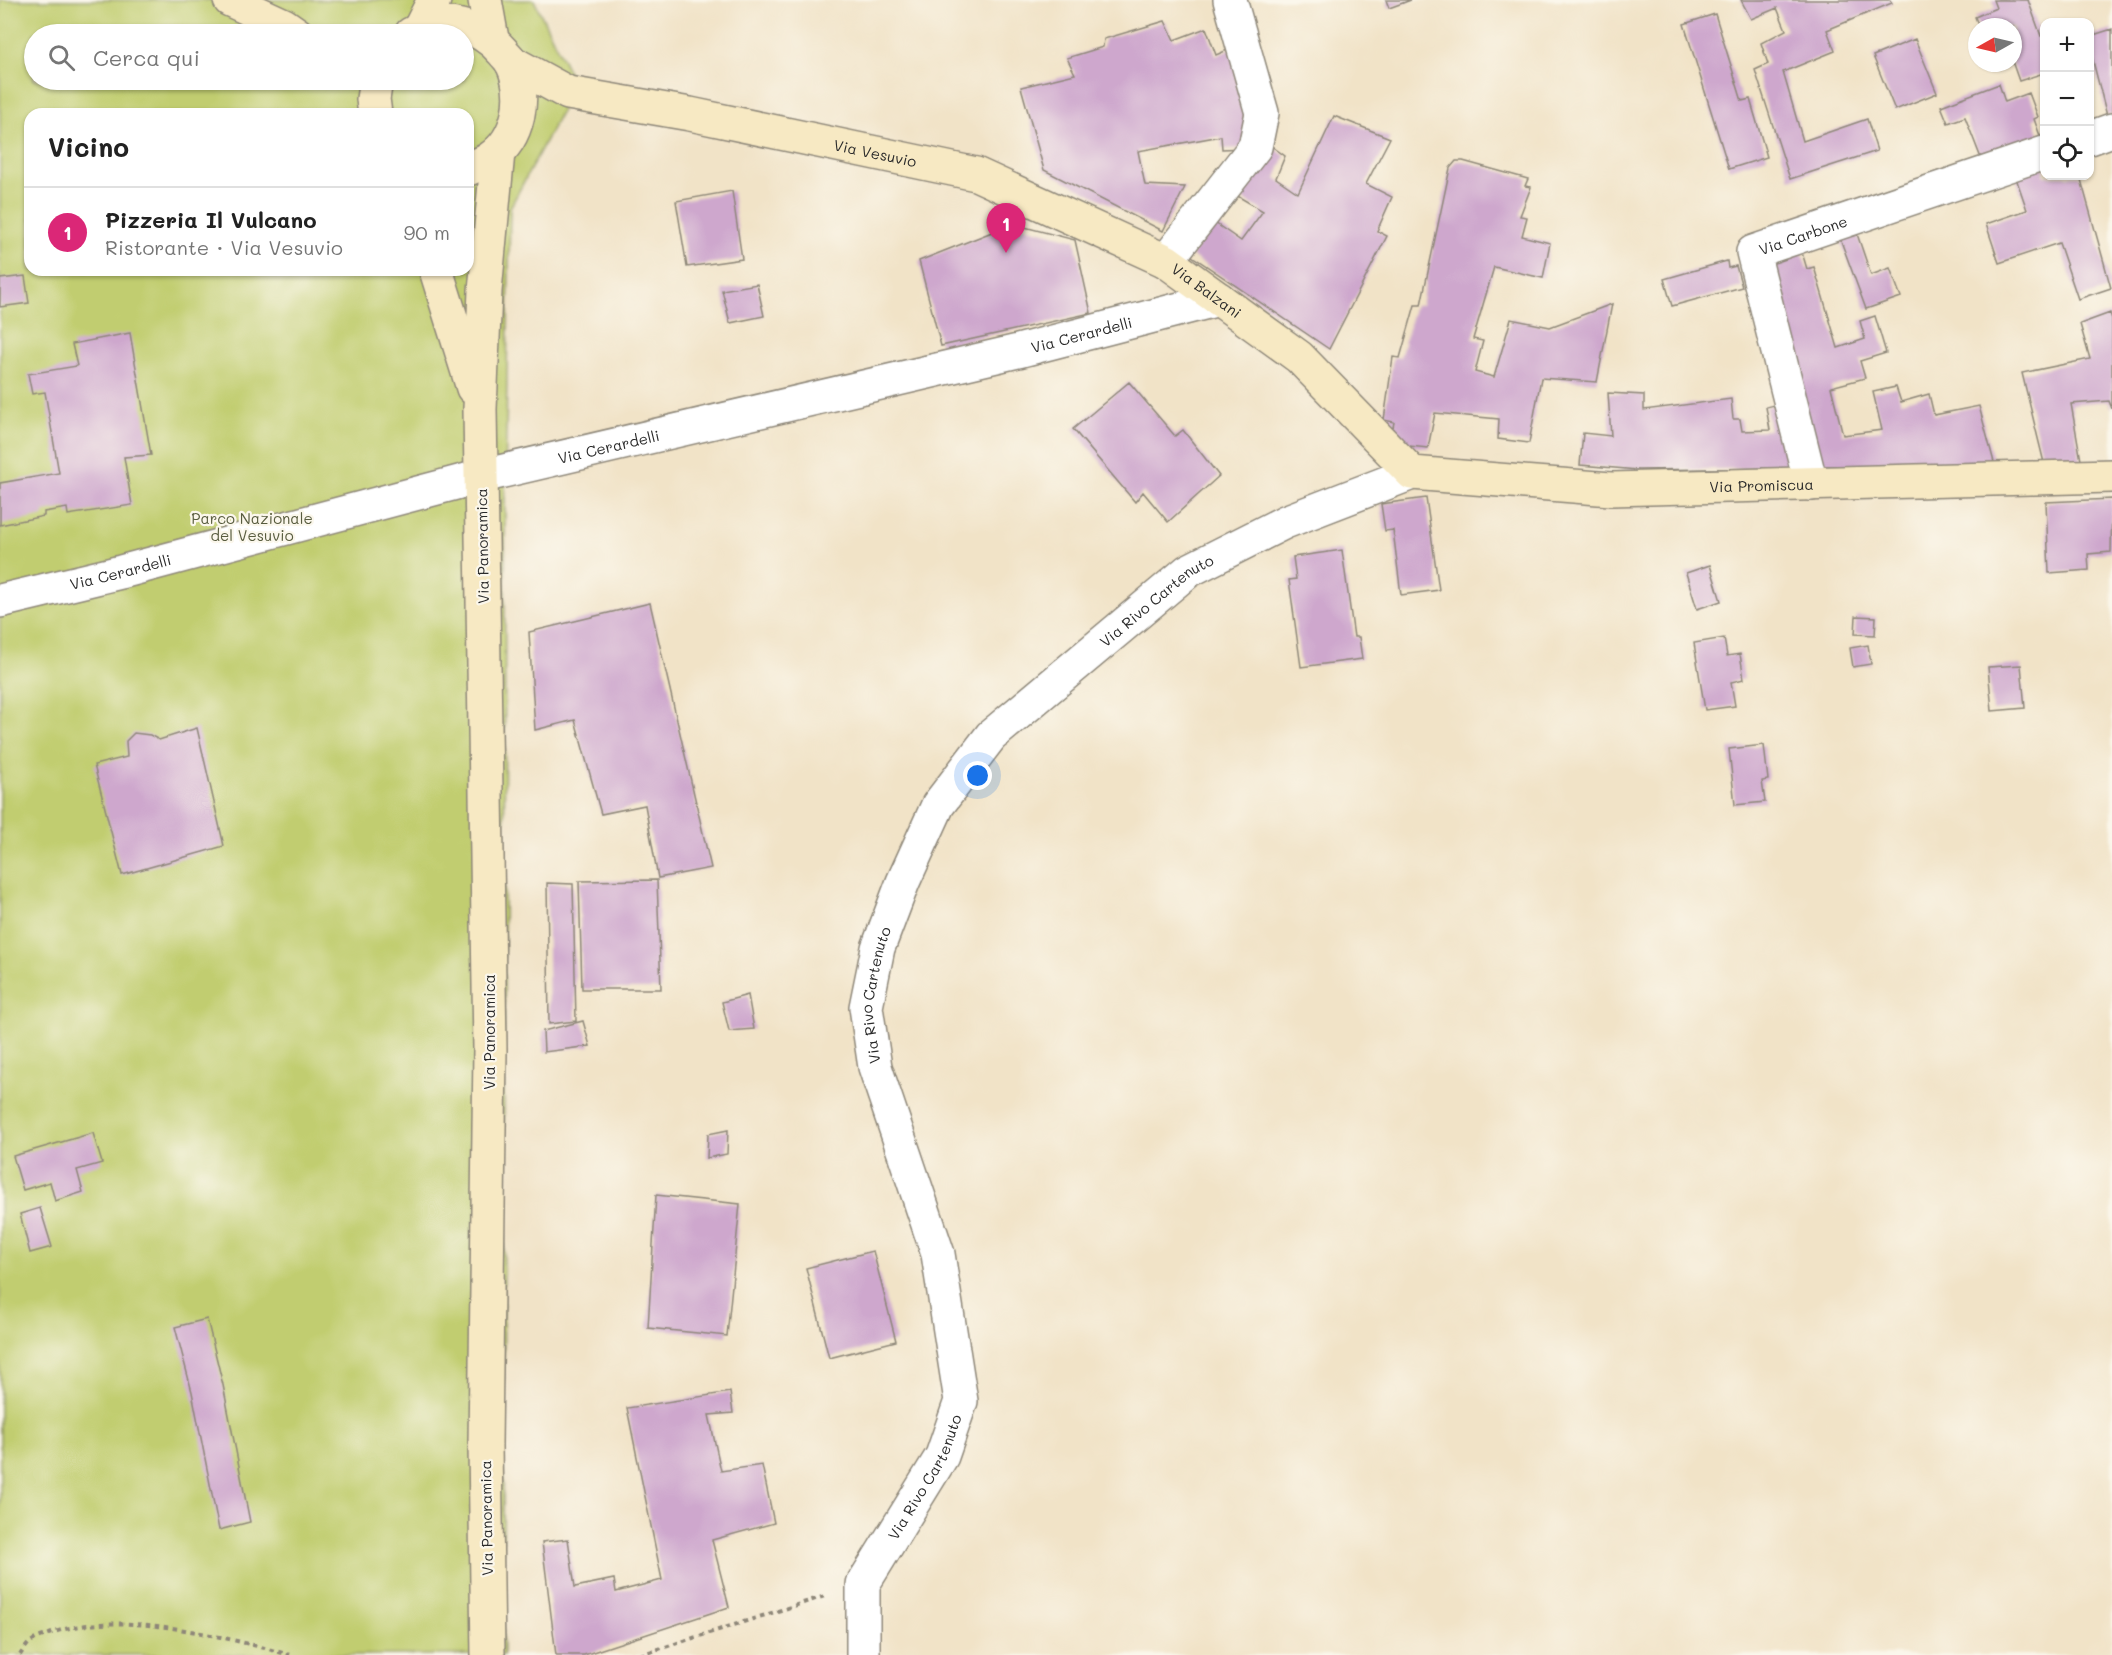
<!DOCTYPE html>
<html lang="it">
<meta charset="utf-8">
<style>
body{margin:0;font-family:Mali,sans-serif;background:#f6f6f6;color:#222}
.controls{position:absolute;right:18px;top:18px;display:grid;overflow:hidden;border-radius:12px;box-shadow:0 2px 4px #0004}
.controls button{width:54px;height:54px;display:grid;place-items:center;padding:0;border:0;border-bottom:2px solid #e0e0e0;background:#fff;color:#222;font:30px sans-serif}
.compass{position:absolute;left:1968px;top:18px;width:54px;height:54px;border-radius:50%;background:#fff;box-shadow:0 2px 4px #0004;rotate:262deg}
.you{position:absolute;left:978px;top:776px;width:21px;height:21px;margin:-15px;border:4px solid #fff;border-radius:50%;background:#1a73e8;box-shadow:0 0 0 9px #1a73e833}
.badge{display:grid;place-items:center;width:39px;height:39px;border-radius:50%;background:#db2777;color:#fff;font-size:20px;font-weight:700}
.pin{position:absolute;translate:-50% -50px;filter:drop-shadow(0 2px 3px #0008)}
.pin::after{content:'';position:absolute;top:32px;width:21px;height:18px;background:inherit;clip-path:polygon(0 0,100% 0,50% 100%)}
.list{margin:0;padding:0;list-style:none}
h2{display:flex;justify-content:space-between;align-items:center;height:78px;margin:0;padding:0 24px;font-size:26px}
h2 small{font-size:20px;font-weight:400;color:#767676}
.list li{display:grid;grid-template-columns:39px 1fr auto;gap:18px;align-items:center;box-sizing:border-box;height:90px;padding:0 24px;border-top:2px solid #e0e0e0}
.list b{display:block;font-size:22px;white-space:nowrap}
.list p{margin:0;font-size:20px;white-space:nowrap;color:#767676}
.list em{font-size:20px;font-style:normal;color:#767676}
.icon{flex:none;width:33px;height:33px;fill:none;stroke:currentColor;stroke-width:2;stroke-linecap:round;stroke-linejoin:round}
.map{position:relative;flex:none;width:2112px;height:1655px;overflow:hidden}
.search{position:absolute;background:#fff;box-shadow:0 2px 4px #0004;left:24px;top:24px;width:450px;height:66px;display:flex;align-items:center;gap:15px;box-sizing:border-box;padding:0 21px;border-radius:33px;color:#767676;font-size:22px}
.panel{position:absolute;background:#fff;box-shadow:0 2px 4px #0004;left:24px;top:108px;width:450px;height:168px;border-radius:18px}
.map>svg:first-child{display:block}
</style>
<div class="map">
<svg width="2112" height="1655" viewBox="0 0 2112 1655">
<rect width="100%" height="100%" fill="#fbf7ec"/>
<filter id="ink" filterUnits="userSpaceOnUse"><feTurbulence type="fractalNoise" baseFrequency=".0167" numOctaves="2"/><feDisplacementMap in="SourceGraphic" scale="12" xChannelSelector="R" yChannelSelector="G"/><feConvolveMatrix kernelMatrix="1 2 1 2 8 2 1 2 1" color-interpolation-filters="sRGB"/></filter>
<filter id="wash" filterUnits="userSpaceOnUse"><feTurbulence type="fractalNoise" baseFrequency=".008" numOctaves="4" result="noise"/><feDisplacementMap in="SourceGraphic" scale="24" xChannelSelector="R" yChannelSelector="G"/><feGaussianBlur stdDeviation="1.35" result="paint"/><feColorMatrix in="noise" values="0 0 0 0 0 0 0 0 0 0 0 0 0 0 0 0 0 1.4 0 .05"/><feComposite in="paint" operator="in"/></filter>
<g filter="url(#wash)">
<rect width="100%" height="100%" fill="#f1e3c7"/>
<path fill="#c1cd6f" stroke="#767c4d" stroke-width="1.5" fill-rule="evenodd" d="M0 0H534L575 85 510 208 505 489 503 1655H0ZM34 34H464V80H34ZM30 114H468V270H30Z"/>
<g id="blocks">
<path fill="#cea7cd" d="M1386 0H1411L1389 8Z
M1741 0H1890L1892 3 1827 30 1835 51 1783 72 1803 141 1867 119 1877 151 1790 179 1755 70 1768 64 1761 43 1786 30 1777 8 1751 19Z
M1993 0H2028L2041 36 2044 35V73L2019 81 2013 64V27H1979L1975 17 1996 8Z
M1715 14 1742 101 1750 99 1767 157 1729 169 1684 24Z
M1165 21 1174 40 1206 28 1216 55 1232 48 1252 111 1244 148 1222 149 1221 136 1138 151 1145 185 1185 187 1163 231 1044 170 1021 87 1075 74 1067 58 1103 47 1104 39Z
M2112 29V114L2107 116 2092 57 2090 58V36Z
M1915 39 1937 93 1895 110 1873 56Z
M1999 84 2005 102 2029 93 2038 117 2034 119 2043 144 1984 166 1965 117 1948 123 1941 106Z
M1334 116 1390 138 1366 184 1392 197 1377 231 1387 236 1329 349 1192 256 1212 221 1241 241 1263 211 1234 194 1270 145 1285 156 1276 178 1298 193Z
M2044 157V176H2080L2111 288 2078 299 2059 243 1999 263 1986 224 2027 210 2013 169Z
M1456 161H1463L1528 179 1525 186 1531 187 1520 216 1527 217 1522 236 1550 243 1543 278 1494 267 1473 339 1483 341 1475 372 1494 377 1511 319 1550 327 1612 304 1597 382 1541 378 1529 443 1498 439 1499 419 1435 413 1428 448 1390 444 1394 422 1384 420 1393 357 1400 358 1415 305H1421L1450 168Z
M732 191 742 259 687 267 676 201Z
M993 219 1075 240 1091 313 941 346 919 261 997 230Z
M1855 228 1871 275 1890 268 1901 297 1866 309 1838 233Z
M1801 249 1807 269 1814 267 1838 348 1865 339 1860 321 1875 316 1886 353 1860 361 1865 378 1831 387 1843 435 1882 430 1873 392 1896 387 1901 402 1929 394 1934 415 1979 406 1995 466H1819L1763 259Z
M1727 261 1728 268 1736 266 1742 287 1672 306 1664 279Z
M25 276 29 303 0 307V279Z
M757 284 764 316 730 323 722 290Z
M2110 313 2112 319V409L2109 401 2071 404 2082 466 2045 467 2022 373 2090 359 2080 324Z
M130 333 151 455 124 457 132 505 68 515 67 508 44 512V516L0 525V483L59 473 45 392 32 394 28 374 77 366 72 344Z
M1129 382 1175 436 1183 430 1219 476 1168 522 1143 492 1135 502 1073 429Z
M1608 393 1644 395V410L1731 399 1733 419H1740L1742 431 1770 430 1766 407 1786 402 1794 468 1638 470 1580 465 1583 433 1611 436Z
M1426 498 1439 590 1401 595 1393 530 1385 531 1381 504Z
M2112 499 2111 552 2088 554 2089 570 2049 573 2046 502Z
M1342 550 1354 637H1359L1362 659 1301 667 1289 580 1296 579 1293 557Z
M1710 565 1721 601 1697 609 1686 573Z
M650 603 711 868 658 878 645 805 601 814 575 720 535 730 529 632Z
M1856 616 1876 617 1875 635 1855 634Z
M1724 638 1727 656 1740 654 1744 679 1731 682 1735 706 1705 710 1694 643Z
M1868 645 1871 664 1853 667 1850 648Z
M2021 665 2025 708 1992 711 1988 667Z
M197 728 224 846 122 875 94 765 127 757 126 741 134 733 150 735 159 740Z
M1764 745 1768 780 1762 781 1765 802 1735 805 1729 749Z
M657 880 661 989H582L579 881Z
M547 883 573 884 576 1021 549 1024Z
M748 995 754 1029 729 1031 722 1002Z
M583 1021 590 1046 544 1052 543 1031Z
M728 1130 727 1154 707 1158 708 1134Z
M93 1133 102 1163 77 1170 83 1192 55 1201 50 1182 23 1190 13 1156Z
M656 1195 740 1204 727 1336 648 1328Z
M40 1208 52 1247 30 1253 20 1214Z
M873 1251 896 1341 829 1358 806 1268Z
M207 1319 223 1385 250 1522 219 1530 192 1392 175 1327Z
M730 1392 733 1413 709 1415 721 1471 762 1465 774 1523 712 1540 729 1607 584 1655H556L542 1542 568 1539 575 1587 614 1579 616 1592 662 1580 627 1408Z"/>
</g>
</g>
<g filter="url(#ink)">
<use href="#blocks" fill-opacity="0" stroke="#8e8779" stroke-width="1.5"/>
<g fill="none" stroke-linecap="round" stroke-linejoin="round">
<defs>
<g id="street">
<path d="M2090 138 2112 130"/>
<path d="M1166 261 1255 147 1262 113 1230 0"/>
<path id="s1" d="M1811 484 1753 252 2044 153"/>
<path id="s2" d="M0 601 121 572 482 476 1018 351 1219 299"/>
<path id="s3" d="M863 1655V1584L942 1456 961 1401 938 1254 875 1067 866 1007 878 948 903 882 938 805 991 736 1188 571 1285 522 1412 473"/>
</g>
<g id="secondary">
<path d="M230 0 284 25 297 34"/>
<path d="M485 0 492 39"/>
<path d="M419 30 434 0"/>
<path d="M411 34C443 15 480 25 503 52 506 56 510 59 512 63 527 95 520 139 489 159 483 163 475 166 468 169"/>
<path id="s4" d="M511 62 568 93 690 114 976 174 1166 261 1299 357 1412 473 1611 489 2112 476"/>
<path d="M375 114 373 99 376 80"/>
<path d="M436 270 473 388"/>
<path d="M488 1655 485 1445 490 1049 480 409 485 291 498 152"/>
</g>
</defs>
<use href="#street" stroke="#8e8779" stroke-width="36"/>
<use href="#secondary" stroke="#8e8779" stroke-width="36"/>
<path stroke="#8e8779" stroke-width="4" stroke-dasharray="4.5 4.5" stroke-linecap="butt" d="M20 1655C23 1651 27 1644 32 1641 36 1638 44 1636 49 1634 119 1608 221 1636 290 1655
M640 1655 828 1595"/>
<use href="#street" stroke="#fff" stroke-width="33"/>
<use href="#secondary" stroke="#f7e9c3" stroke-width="33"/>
</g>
</g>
<g text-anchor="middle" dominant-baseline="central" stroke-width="4.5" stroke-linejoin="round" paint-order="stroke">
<g font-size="15" fill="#2b2b2b" stroke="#fbf7ec">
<text stroke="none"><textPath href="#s4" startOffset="378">Via Vesuvio</textPath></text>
<text stroke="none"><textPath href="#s1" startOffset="292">Via Carbone</textPath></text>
<text stroke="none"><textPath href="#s4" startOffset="740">Via Balzani</textPath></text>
<text stroke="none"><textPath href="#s2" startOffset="1114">Via Cerardelli</textPath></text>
<text stroke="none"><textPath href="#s2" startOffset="628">Via Cerardelli</textPath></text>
<text stroke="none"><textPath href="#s4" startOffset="1366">Via Promiscua</textPath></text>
<text transform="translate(482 546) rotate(-91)">Via Panoramica</text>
<text stroke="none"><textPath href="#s2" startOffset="124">Via Cerardelli</textPath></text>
<text stroke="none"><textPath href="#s3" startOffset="1203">Via Rivo Cartenuto</textPath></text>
<text stroke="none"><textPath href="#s3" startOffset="699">Via Rivo Cartenuto</textPath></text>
<text transform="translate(489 1032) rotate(-90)">Via Panoramica</text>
<text stroke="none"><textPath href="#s3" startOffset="195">Via Rivo Cartenuto</textPath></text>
<text transform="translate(486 1518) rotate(-91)">Via Panoramica</text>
</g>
<g font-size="15" fill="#585c3f" stroke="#fbf7ec">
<text x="252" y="518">Parco Nazionale<tspan x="252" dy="17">del Vesuvio</tspan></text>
</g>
</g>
</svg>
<div class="controls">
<button>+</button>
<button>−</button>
<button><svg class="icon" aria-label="locate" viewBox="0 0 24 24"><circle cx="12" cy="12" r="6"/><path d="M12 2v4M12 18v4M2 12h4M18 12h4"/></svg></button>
</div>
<svg class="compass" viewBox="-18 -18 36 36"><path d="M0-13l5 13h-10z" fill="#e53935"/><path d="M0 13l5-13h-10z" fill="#767676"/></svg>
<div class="you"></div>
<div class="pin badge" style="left:1006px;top:253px">1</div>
<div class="search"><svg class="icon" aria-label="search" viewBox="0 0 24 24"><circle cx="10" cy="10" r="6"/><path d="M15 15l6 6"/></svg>Cerca qui</div>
<section class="panel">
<h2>Vicino<small></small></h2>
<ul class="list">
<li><span class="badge">1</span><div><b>Pizzeria Il Vulcano</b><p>Ristorante · Via Vesuvio</p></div><em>90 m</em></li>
</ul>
</section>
</div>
